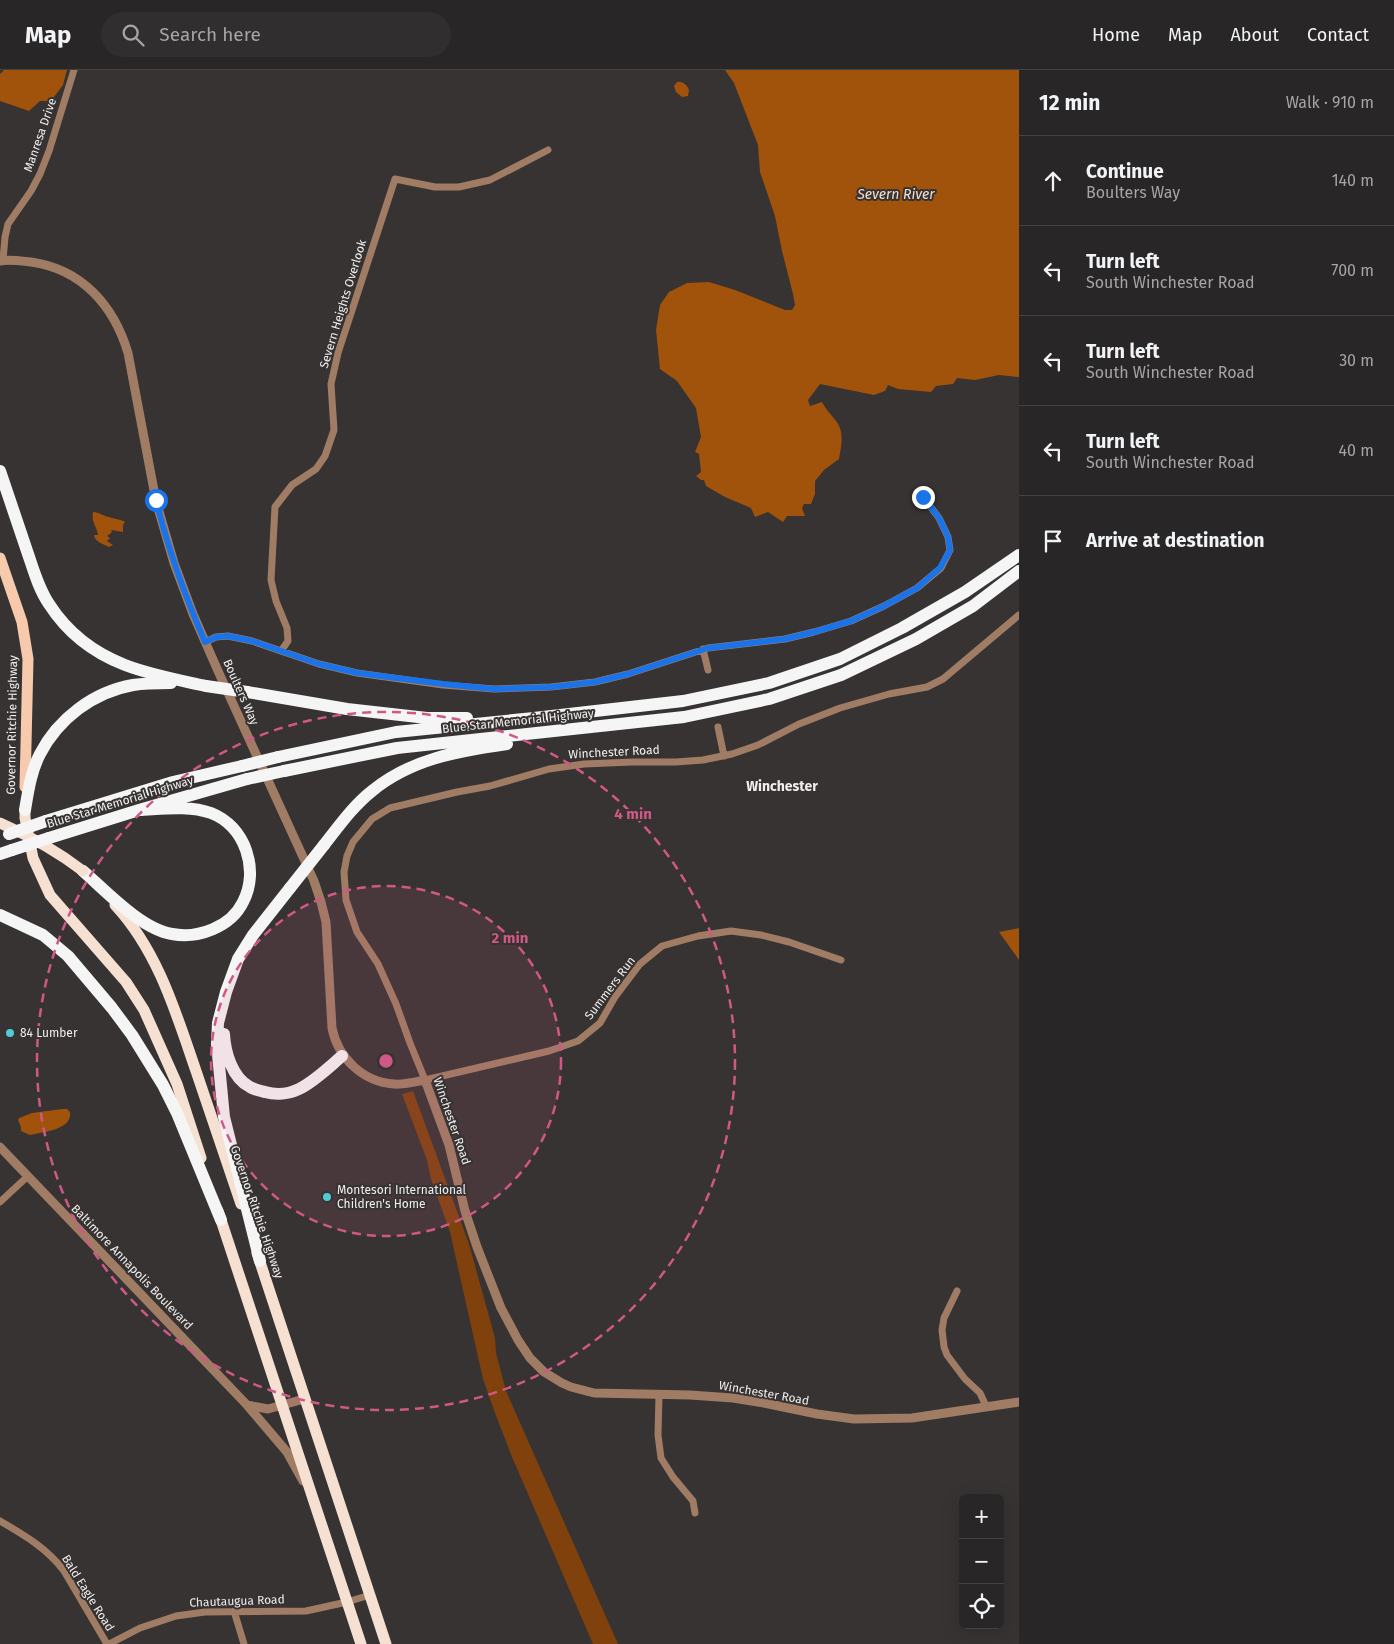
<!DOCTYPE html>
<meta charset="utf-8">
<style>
body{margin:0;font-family:"Fira Sans",sans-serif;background:#302e2e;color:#f1f3f6}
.controls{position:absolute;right:15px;bottom:15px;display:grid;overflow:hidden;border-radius:8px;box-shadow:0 5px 20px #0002}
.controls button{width:45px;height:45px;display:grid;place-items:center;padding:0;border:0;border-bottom:1px solid #444343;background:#282626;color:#f1f3f6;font:25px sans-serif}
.stop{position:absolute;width:15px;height:15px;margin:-11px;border:4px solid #1a73e8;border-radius:50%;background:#fff}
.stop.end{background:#1a73e8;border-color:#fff;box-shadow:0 1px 5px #0008}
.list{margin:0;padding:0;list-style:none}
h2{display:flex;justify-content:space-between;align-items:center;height:65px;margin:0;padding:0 20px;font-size:21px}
h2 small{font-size:16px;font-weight:400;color:#a5a5a7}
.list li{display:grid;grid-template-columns:32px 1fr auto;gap:15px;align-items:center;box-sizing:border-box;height:90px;padding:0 20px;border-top:1px solid #444343}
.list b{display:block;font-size:19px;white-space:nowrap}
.list p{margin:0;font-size:16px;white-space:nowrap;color:#a5a5a7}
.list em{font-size:16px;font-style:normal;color:#a5a5a7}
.icon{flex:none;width:28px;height:28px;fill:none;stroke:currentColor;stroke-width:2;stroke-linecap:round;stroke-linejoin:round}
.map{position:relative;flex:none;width:1019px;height:1574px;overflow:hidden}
header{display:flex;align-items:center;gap:30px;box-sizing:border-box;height:70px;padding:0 25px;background:#282626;border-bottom:1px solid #444343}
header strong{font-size:24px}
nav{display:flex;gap:28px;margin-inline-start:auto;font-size:18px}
.search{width:350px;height:45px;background:#302e2e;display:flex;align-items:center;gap:12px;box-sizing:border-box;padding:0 18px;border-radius:28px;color:#a5a5a7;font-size:19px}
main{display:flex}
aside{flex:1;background:#282626}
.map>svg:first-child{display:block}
</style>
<header>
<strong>Map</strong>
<div class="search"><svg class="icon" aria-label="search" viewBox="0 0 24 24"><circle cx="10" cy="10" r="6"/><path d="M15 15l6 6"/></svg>Search here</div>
<nav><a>Home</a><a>Map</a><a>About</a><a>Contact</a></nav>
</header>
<main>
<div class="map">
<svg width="1019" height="1574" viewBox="0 0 1019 1574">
<rect width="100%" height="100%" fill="#363332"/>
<path fill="#80410d" d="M413 1021 469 1174 495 1268 496 1283 506 1321 618 1574H593L512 1387 495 1343 483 1309 450 1162 431 1109 427 1090 402 1024Z"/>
<path fill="#a1520b" d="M4 0H67L63 15 51 31H40L29 41 0 31V4Z
M725 0H1019V307L999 305 975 310 957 308 953 314 936 316 931 322 898 319 888 315 885 321 874 325 820 314 808 330 810 336 822 332C826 340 831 344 836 351 845 362 841 377 839 389L824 400 815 411V424L811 434H804L802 438 805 446H787L783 452 768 442 755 447 751 438 725 427 706 416 704 410H701L696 406 701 402 699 384 695 382 701 367 696 338 677 311 660 299 656 260 660 235 669 222 687 213 709 212 735 220 785 240H792L795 235 793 224 782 181 775 146 760 102 758 75 734 13Z
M677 12C683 11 687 15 689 20L688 26 682 27 676 22 674 16Z
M93 442C99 442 103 446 109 447 115 449 120 449 125 452L123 455V462L111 460 112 462 107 466 110 468 107 471 113 475 109 477C103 474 95 472 94 465H98C97 456 91 453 93 442Z
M1019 858V890L999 862Z
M62 1039H67L70 1042C72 1059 47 1061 35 1064L30 1065 21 1061V1057L18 1050 19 1048 32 1043Z"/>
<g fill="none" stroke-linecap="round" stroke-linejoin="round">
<path stroke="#a07c64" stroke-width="7" d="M3 190 5 167 8 154 31 121 40 104 49 81 74 0
M205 572 216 567 228 566 252 571 319 594 357 603 443 615 494 619 551 617 595 612 628 604 708 578 785 569 814 562 851 551 884 536 917 518 941 498 950 480 948 467 939 448 923 427
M703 579 708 600
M281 581 288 571 287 558 276 531 271 510 275 437 292 415 316 399 325 386 334 360 331 314 338 283 395 109 435 117H459L490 110 548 80
M718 657 724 686
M841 890 789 872 761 865 731 861 698 866 662 876 640 894 615 927 600 953 578 971 549 981 425 1010 410 973 396 934 378 894 357 862 346 830 344 802 347 786 353 772 372 749 390 738 457 722 490 716 549 699 584 694 633 692H676L703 690 732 684 758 675 799 654 840 638 889 624 927 617 943 609 1019 545
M0 1132 28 1106
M957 1221 944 1248 942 1260 944 1277 947 1285 965 1309 980 1323 986 1336
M659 1325 658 1365 661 1388 673 1407 693 1431 695 1443
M0 1451C24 1465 47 1478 64 1501L107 1574
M234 1541 244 1574
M109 1574 140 1558 176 1546 205 1542 306 1541 347 1532 370 1525"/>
<path stroke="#a07c64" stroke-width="9" d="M0 191C10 189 21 191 31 192 82 199 114 236 128 283L156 431 174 493 193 544 218 601 314 811 321 832 326 852 332 958C338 988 363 1012 394 1014 405 1015 415 1012 425 1010L449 1075 465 1141 477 1177 501 1238 518 1270 530 1288 544 1302 562 1313 571 1317 594 1323 690 1325 733 1328 764 1333 817 1344 854 1349 912 1348 1019 1332
M0 1077 247 1335 287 1382 303 1411
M247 1335 268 1339 304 1329"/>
<path stroke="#f8caad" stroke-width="11" d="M0 488 22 552 28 589 25 717"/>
<path stroke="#f6e0d1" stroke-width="11" d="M25 740V748L33 788 50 825 126 912 144 940 177 1014 201 1088
M115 835C158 881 176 943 196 1001 211 1046 226 1090 241 1134
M218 1141 361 1574
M257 1183 386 1574"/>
<path stroke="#f5f5f5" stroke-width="12" d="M0 401C9 428 18 454 27 481 33 498 38 518 49 534 67 562 94 583 125 595 151 605 179 610 206 616
M247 622 347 639 427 648H467
M278 687 396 662 534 648 683 631 769 613 840 589 902 558 965 522 1019 485
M284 701 397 678 684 647 769 629 841 605 916 569 973 536 1019 501
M25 740C28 722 31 701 40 684 58 649 93 622 133 615 146 613 159 613 171 613
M46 751 173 712 242 696
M49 768 139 740 247 709
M324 775C339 756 353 736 372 721 411 689 458 681 507 674
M0 784 12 780
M83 801C106 821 141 859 172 864 198 869 231 857 243 832 260 800 245 756 211 743 189 735 162 739 139 740
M0 845 43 865 68 886 112 938 132 965 163 1015 177 1043 221 1150
M224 964C225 982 232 1008 250 1017 255 1020 260 1021 265 1022 276 1025 289 1024 299 1019 315 1011 329 997 342 986
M260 1191 224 1047 217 974 218 953 226 922 238 889 253 865 290 818"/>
<path stroke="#f6e0d1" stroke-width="11" d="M0 753C30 766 57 781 83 801"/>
<path stroke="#f5f5f5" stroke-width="12" d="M206 616 247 622
M242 696 278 687
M247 709 284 701
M9 764 46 751
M12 780 49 768
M290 818 324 775"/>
</g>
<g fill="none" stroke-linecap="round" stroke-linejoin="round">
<path stroke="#1a73e8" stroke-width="6" d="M156 430C168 479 185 526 205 572L216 567 228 566 252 571 319 594 358 603 443 614 494 619 552 617 595 612 628 604 708 578 785 569 814 562 851 551 884 536 917 518 940 498 950 480 948 467 939 448 923 427"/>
</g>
<circle cx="386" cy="991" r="175" fill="#d05887" fill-opacity=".12"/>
<g fill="none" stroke="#d05887" stroke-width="2.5" stroke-dasharray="9 6">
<circle cx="386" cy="991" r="175"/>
<circle cx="386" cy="991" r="349"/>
</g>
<g fill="#52cbd7" stroke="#363332" stroke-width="2">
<circle cx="10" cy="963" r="5"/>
<circle cx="327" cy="1127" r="5"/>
</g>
<g text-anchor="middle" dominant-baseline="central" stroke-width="4" stroke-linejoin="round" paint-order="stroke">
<g font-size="12" fill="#f0eeed" stroke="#363332">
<text transform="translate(40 65) rotate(-71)">Manresa Drive</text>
<text transform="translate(343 234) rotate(-73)">Severn Heights Overlook</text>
<text transform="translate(241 622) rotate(66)">Boulters Way</text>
<text transform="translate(518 651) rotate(-6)">Blue Star Memorial Highway</text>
<text transform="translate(12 655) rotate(-89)">Governor Ritchie Highway</text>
<text transform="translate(614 682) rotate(-3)">Winchester Road</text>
<text transform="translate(120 732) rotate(-17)">Blue Star Memorial Highway</text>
<text transform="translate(610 918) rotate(-53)">Summers Run</text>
<text transform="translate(452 1051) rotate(71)">Winchester Road</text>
<text transform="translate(257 1142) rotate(71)">Governor Ritchie Highway</text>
<text transform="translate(132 1197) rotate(46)">Baltimore Annapolis Boulevard</text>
<text transform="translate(764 1323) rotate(10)">Winchester Road</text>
<text transform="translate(88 1523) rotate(58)">Bald Eagle Road</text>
<text transform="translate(237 1531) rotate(-2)">Chautaugua Road</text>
</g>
<g font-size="12" fill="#f0eeed" stroke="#363332" text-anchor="start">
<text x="20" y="963">84 Lumber</text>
<text x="337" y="1120">Montesori International<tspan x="337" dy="14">Children's Home</tspan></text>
</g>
<g font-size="14" font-style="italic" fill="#f4ddcf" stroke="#363332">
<text x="896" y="124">Severn River</text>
</g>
<g font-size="14" font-weight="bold" fill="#f0eeed" stroke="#363332">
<text x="782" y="716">Winchester</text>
</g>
</g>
<circle cx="386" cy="991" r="8" fill="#d05887" stroke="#363332" stroke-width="2.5"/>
<g font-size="15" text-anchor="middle" font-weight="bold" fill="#d05887" stroke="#363332" stroke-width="4" stroke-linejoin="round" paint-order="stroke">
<text x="633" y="749">4 min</text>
<text x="510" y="873">2 min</text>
</g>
</svg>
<div class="controls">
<button>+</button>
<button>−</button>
<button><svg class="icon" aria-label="locate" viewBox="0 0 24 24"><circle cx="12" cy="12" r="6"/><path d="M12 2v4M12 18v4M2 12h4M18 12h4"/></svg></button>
</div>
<div class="stop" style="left:156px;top:430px"></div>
<div class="stop end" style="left:923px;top:427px"></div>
</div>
<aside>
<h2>12 min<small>Walk · 910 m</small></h2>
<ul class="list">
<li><svg class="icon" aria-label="ahead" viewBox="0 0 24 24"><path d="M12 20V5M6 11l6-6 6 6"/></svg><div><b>Continue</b><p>Boulters Way</p></div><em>140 m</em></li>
<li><svg class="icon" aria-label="left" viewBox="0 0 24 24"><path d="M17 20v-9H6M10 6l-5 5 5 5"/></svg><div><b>Turn left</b><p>South Winchester Road</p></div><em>700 m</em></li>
<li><svg class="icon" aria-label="left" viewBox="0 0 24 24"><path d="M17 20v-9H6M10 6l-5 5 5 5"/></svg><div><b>Turn left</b><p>South Winchester Road</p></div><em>30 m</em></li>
<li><svg class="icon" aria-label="left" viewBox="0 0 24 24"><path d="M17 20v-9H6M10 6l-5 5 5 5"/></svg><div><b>Turn left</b><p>South Winchester Road</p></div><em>40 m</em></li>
<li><svg class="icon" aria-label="arrive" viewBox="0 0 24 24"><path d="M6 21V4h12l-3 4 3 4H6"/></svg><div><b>Arrive at destination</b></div></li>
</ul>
</aside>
</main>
